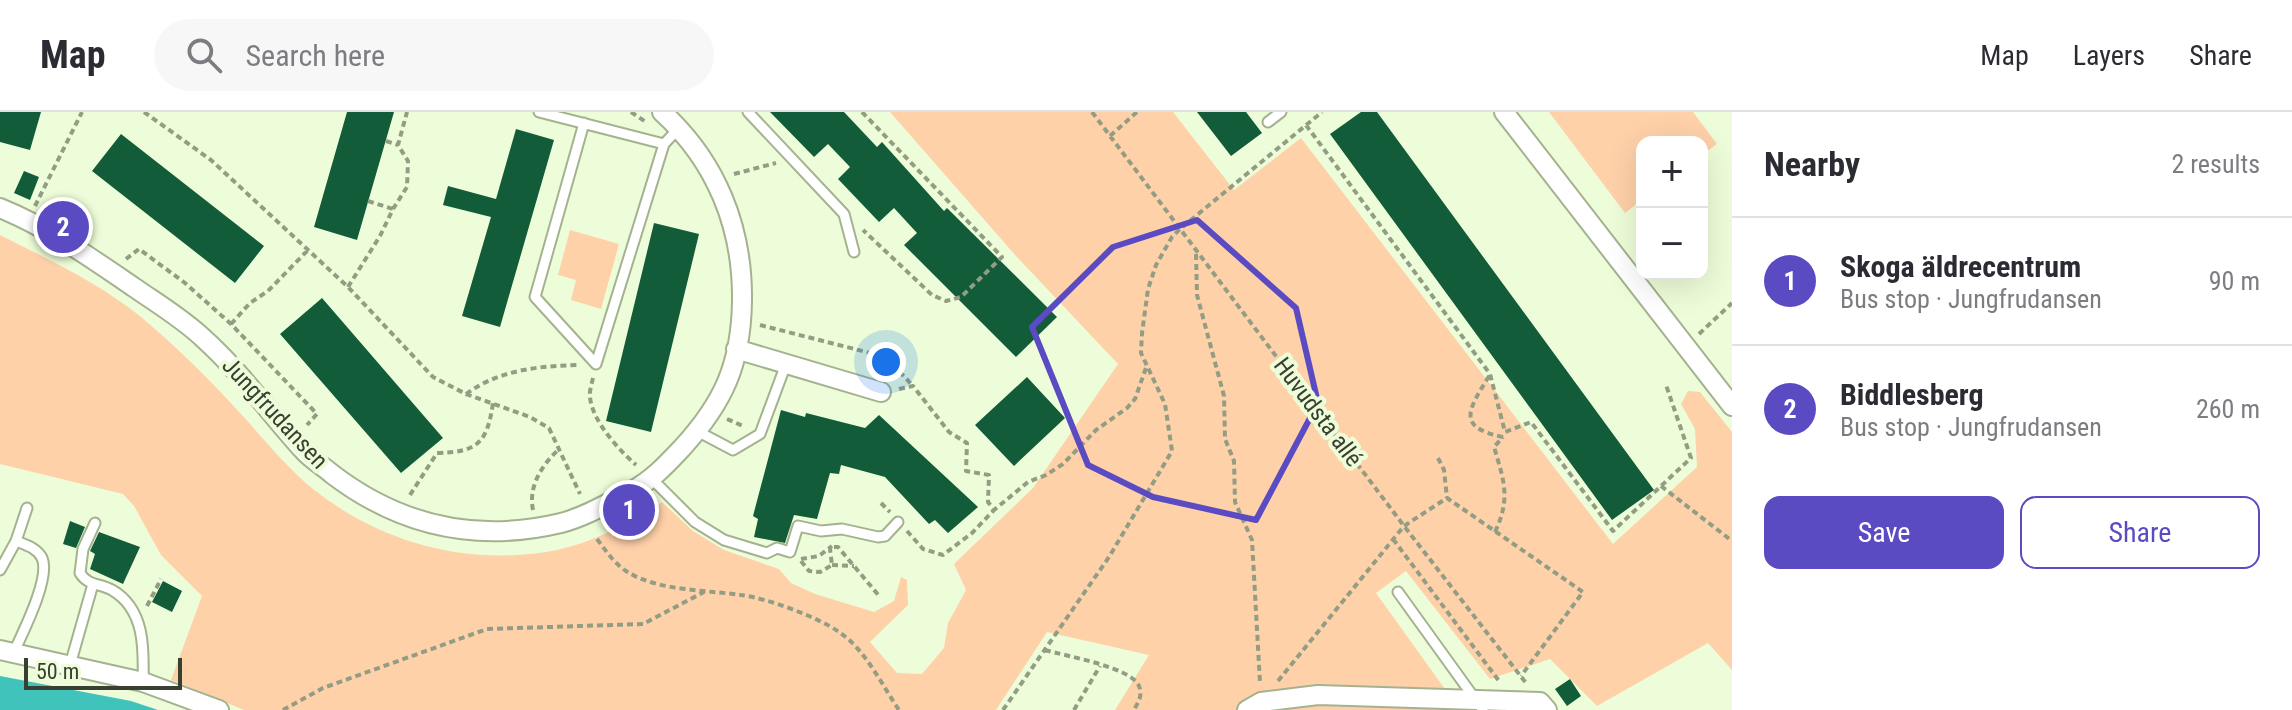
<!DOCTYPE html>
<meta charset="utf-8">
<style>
body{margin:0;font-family:"Roboto Condensed",sans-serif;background:#f7f7f7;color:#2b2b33}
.controls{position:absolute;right:24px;top:24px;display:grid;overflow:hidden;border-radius:16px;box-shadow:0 8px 32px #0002}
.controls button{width:72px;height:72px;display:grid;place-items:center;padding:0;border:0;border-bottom:2px solid #e1e1e2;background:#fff;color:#2b2b33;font:40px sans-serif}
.scale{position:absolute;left:24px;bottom:20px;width:158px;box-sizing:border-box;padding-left:8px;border:4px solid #393f31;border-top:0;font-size:22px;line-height:28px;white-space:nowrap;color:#393f31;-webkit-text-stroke:6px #eefdd9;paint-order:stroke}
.you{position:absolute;left:886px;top:250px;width:28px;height:28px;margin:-20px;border:6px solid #fff;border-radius:50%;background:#1a73e8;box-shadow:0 0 0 12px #1a73e833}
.badge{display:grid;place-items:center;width:52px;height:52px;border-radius:50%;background:#5b4bc3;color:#fff;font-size:26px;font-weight:700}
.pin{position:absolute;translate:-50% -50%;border:4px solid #fff;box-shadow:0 2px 8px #0006}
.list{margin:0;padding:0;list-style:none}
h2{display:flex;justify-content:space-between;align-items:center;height:104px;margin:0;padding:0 32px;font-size:34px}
h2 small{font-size:26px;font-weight:400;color:#7c7c81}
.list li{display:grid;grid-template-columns:52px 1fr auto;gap:24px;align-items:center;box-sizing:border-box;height:128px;padding:0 32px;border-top:2px solid #e1e1e2}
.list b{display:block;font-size:30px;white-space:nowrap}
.list p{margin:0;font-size:26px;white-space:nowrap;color:#7c7c81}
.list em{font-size:26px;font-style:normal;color:#7c7c81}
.actions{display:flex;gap:16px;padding:24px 32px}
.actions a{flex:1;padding:18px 0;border:2px solid #5b4bc3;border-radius:16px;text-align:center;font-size:28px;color:#5b4bc3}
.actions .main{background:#5b4bc3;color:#fff}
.icon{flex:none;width:44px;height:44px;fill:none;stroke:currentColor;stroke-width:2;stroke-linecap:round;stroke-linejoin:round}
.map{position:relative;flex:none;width:1732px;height:598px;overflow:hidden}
header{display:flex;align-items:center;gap:48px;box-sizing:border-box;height:112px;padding:0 40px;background:#fff;border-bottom:2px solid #e1e1e2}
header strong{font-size:38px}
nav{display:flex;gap:44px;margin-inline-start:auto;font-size:28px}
.search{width:560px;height:72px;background:#f7f7f7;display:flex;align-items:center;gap:20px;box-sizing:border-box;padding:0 28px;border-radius:44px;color:#7c7c81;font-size:30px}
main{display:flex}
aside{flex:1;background:#fff}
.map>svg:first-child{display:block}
</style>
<header>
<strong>Map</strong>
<div class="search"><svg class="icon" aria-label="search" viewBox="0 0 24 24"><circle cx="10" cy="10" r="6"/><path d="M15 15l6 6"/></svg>Search here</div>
<nav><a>Map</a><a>Layers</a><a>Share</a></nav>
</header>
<main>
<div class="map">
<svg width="1732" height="598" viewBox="0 0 1732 598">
<rect width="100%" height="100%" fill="#eefdd9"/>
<path fill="#fed1a9" d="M890 0H1173L1234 78 1301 26 1613 432 1697 355 1695 317 1681 292 1688 279 1700 280 1732 320V558L1708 531 1597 594 1550 547 1490 567 1406 459 1376 481 1460 598H1285L1310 589 1341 595 1323 580 1252 586 1236 598H1115L1149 543 1047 520 996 598H244L171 568 202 484 161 443 134 394 123 382 0 352V123C48 147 99 171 141 205 177 235 210 268 241 302 264 327 286 355 313 377 382 432 470 455 557 438 595 430 630 410 662 390L693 419 724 438 779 457 791 471 815 482 874 500 894 489 901 465 907 468 908 493 870 530 897 561 922 562 944 536 948 511 966 478 954 452 1033 376 1118 252 1016 144Z
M1549 0H1693L1717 32 1702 43V30H1642V88L1625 101Z
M570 118 619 132 601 197 571 188 576 168 558 163Z"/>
<path fill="#3fc3bb" d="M0 564 131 589 158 598H0Z"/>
<path fill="#135c39" d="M0 0H41L30 38 0 30Z
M347 0H394L357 128 314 115Z
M770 0H844L877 35 882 30 944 99 947 96 1057 205 1016 245 904 133 917 121 894 96 879 110 838 67 850 55 828 32 814 45Z
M1197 0H1246L1262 21 1231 44Z
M1361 0H1377L1654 378 1612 408 1330 22Z
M516 17 554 28 500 215 462 204 491 105 443 93 448 74 496 87Z
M121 22 264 134 235 171 92 59Z
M24 59 39 65 30 88 14 81Z
M654 111 699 122 651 320 606 309Z
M322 186 443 326 401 361 280 222Z
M1027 265 1065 306 1014 354 975 313Z
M781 298 805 305 806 301 865 316 879 303 978 395 948 421 935 408 929 412 885 365 841 353 839 362 830 361 817 407 794 403 785 431 754 425 758 407 753 404Z
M70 409 85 415 76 436 63 432Z
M99 420 140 435 123 472 90 457 95 442 90 439Z
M163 469 182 479 172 500 152 490Z
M1570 567 1581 584 1567 594 1555 577Z"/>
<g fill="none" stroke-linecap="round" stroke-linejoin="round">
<defs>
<path id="lane" d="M539 0 664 32
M748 0 844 102 854 140
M1268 10 1281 0
M584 11 535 185 596 252
M596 252 664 32 679 16
M697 319 733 338 760 322 786 252
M653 368 695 410 724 428 767 441 777 436 790 440 798 414 821 419 842 417 878 425 885 424 898 410
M95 411 83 437 80 461C88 474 99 471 112 478 145 497 144 537 143 570
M0 458 16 429 27 396
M1398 480 1483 598
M13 542C22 522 51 466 42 446 37 436 26 433 16 429
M70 553 93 472"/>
<path id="street" d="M1504 0 1732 294
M0 96C49 116 91 146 135 176 158 192 183 207 203 226 241 260 270 302 304 339 312 348 323 354 332 362 400 414 477 431 561 411 585 405 610 390 632 379 653 367 666 353 682 336 724 290 741 252 742 189 743 115 716 49 662 0
M736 237 881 280
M0 538 143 570 219 598
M1247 598 1261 590 1318 583 1540 590 1547 598"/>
</defs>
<use href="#lane" stroke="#a4b290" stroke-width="13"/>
<use href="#street" stroke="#a4b290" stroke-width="22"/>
<path stroke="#929d84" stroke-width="4" stroke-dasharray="6 4" stroke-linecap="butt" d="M144 0 211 48 348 175 433 265 466 282 530 305 549 316 580 382
M631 0 646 10
M862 0 1002 145 961 185 946 189 932 183 863 118
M1092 0 1404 414 1526 571
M1306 13 1490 262 1505 320 1531 310 1613 419 1691 346 1666 273
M1110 24 1137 0
M386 29 398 33
M734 62 776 51
M368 89 393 97
M35 94 82 0
M1196 142 1197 183 1224 284 1225 327 1234 349 1235 390 1252 428 1260 571
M126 147 139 137 185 171 231 212 317 302 307 313
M348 175 380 124 393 97 407 75 408 49 398 33 407 0
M231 212 250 191 268 179 308 138
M760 213 886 245 913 274
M1699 222 1732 191
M1489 264C1470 296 1454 315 1503 325
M593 266C592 271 589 280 590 285 592 309 619 338 636 353
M899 277 913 274 949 320 967 331 966 359 989 363 988 390 994 398 1028 370 1046 363 1063 352 1096 318 1127 296 1135 287 1147 253
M466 282C499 258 538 254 578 253
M727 307 743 314
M1438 346 1444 358 1447 386
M1661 374 1732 429
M410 383 437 341C477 340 487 332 493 291
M881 391 890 400
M533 398C528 374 542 353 559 337
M907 419 923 437 943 443 972 421 994 398
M1495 420C1511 386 1504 369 1494 335L1503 325
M597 427C606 439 614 451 626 459 656 479 707 478 741 483 766 486 818 505 839 520 865 537 882 573 899 598
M1393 427 1499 569
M834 435H838L880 485
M801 447 819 444 832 434
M801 449 809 459 820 460 832 453 830 437
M832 453 854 454
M147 494 161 467
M1045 538C1065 544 1131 555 1139 574 1143 584 1138 590 1134 598
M1278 569 1404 414 1447 386 1583 480 1521 564
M283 598 323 576 487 517 643 512 704 480
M1003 598 1109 445 1172 339 1165 292 1141 241 1142 221 1148 177 1156 153 1172 125 1180 117 1322 0
M1074 598 1100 554"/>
<use href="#lane" stroke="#fff" stroke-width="9"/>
<use href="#street" stroke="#fff" stroke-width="18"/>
</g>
<path fill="none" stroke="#5b4bc3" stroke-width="6" stroke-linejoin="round" d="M1197 108 1296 196 1318 291 1256 408 1153 385 1088 353 1032 215 1113 135Z"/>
<g text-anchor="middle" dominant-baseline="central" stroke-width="8" stroke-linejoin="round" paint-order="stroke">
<g font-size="24" fill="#393f31" stroke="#eefdd9">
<text transform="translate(1318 300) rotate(53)">Huvudsta allé</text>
<text transform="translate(275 301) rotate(47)">Jungfrudansen</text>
</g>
</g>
</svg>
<div class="controls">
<button>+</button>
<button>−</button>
</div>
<div class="scale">50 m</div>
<div class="you"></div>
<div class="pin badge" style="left:629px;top:398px">1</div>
<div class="pin badge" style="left:63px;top:115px">2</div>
</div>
<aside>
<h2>Nearby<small>2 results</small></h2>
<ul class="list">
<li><span class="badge">1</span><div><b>Skoga äldrecentrum</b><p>Bus stop · Jungfrudansen</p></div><em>90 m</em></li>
<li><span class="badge">2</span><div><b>Biddlesberg</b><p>Bus stop · Jungfrudansen</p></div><em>260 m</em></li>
</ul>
<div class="actions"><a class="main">Save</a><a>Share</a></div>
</aside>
</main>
